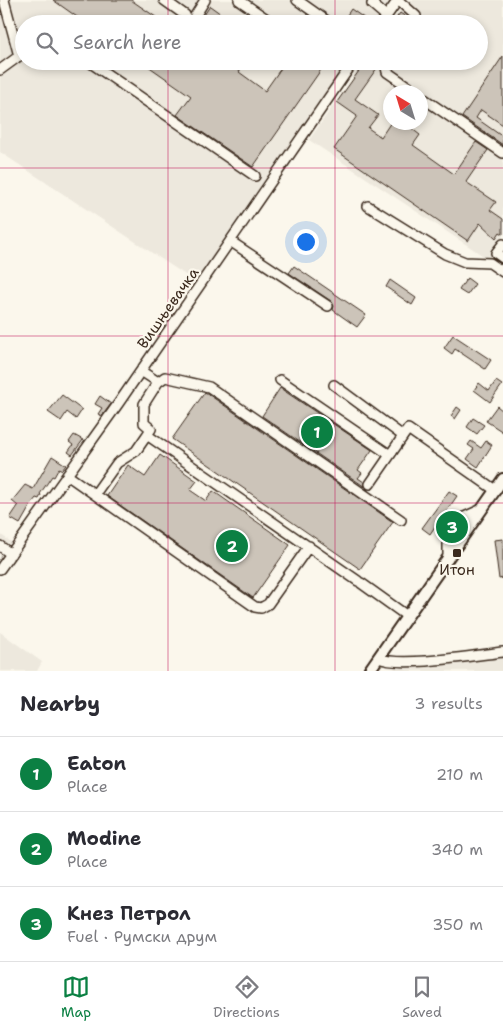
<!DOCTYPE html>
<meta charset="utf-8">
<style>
body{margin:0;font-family:"Shantell Sans",sans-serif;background:#f2f2f3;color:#2b2b33}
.compass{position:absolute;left:383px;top:85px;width:45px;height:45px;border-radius:50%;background:#fff;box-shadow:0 2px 8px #0003;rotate:322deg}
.you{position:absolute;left:305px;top:241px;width:18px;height:18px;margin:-12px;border:4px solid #fff;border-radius:50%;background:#1a73e8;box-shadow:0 0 0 8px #1a73e833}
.badge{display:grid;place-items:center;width:32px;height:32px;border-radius:50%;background:#0b8043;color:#fff;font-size:16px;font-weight:700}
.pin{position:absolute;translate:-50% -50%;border:2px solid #fff;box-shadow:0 1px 5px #0006}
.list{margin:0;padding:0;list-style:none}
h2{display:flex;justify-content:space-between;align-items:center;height:65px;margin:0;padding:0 20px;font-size:21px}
h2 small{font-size:16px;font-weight:400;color:#7c7c81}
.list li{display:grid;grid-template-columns:32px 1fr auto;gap:15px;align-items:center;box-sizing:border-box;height:75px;padding:0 20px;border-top:1px solid #e1e1e2}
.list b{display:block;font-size:19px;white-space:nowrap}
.list p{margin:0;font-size:16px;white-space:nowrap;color:#7c7c81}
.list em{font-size:16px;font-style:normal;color:#7c7c81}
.icon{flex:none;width:28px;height:28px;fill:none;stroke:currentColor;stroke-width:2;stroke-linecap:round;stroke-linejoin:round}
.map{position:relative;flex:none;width:503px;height:671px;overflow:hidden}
.search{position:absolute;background:#fff;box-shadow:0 2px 8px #0003;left:15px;right:15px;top:15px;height:55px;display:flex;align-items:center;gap:12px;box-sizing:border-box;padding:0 18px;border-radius:28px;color:#7c7c81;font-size:19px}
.sheet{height:290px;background:#fff}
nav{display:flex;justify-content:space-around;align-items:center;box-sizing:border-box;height:70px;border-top:1px solid #e1e1e2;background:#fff;font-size:14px;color:#7c7c81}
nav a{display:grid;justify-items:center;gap:2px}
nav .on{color:#0b8043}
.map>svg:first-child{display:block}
</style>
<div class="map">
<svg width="503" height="671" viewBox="0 0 503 671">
<rect width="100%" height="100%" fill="#fbf7ec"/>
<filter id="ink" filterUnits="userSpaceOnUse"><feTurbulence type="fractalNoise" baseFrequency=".02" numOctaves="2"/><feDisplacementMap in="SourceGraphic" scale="10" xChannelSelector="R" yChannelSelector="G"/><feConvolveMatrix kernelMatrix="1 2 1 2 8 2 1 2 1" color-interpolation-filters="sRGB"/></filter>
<g filter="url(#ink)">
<path fill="#ede8dd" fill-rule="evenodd" d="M0 0H391L375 24H24V61H349L196 282 0 152Z
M407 0H503V269L309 140 364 61H479V24H390ZM390 92H420V122H390Z
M0 534 15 545 0 566Z
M0 632 42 662 37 671H0Z
M503 658V671H381L401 667Z"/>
<path fill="#ccc4b9" stroke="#3b2a1e" d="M53 0H131L166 24H87Z
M210 6 235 24H198Z
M351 9 368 21 366 24H354L345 18Z
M400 13 409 19 408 24H392Z
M503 56V125L481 110 476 118 503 137V145L462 117Z
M141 61H234L242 67 239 72 265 91 286 61H321L325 64 253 167 177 115 191 96Z
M250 61H266L261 68Z
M366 61H382L355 99 378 115 368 128 381 137 391 122H403L420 135 413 145 454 174 476 142 488 150 466 182 496 202 490 210 503 219V234L500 232 496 238 480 223 468 241 334 149 357 116 337 102Z
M294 266 366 315 357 327 333 310 334 306 331 301 289 273Z
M467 278 475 284 467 295 459 290Z
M390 280 416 298 412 305 386 287Z
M453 335 491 360 485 369 455 349 452 354 444 348Z
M496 381 502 385 490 402 474 390 479 383 489 391Z
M280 388 372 450 358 470 362 473 358 478 364 482 365 487 262 416Z
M205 392 393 522 360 569 172 439Z
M62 395 82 410 76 419 67 412 61 421 48 412Z
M100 396 111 404 102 416 98 414 102 408 95 404Z
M497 406 503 411V432L486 421Z
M457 407 461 410 455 419 451 416Z
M473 418 484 425 477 434 467 427Z
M74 435 83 440 72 455 68 452 73 445 69 442Z
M471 441 481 448 486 441 492 445 478 467 467 459 474 449 468 445Z
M160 455 197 481 190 490 206 501 213 491 290 545 253 598 107 496 128 465 145 477Z
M52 456 66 465 62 470 59 468 54 477 52 476 40 494 41 495 39 499 36 498 32 503 20 524 10 518 18 506 12 501 25 485 33 489Z
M449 491 457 496 444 515 452 521 451 526 446 528 438 522 430 534 422 528Z
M503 539V578L499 579 494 540Z"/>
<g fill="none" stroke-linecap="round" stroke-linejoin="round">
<defs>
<path id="minor" d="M4 0 19 56
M164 0 185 15 189 24
M239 0 274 24
M297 0 331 24
M374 0 372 4 386 16
M398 0 416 16 414 24
M190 24 205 0
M381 24 398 0
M88 61 255 176
M390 61 386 67 387 72 416 92
M0 70 22 54
M420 96 503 153
M368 206 445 254 465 262 490 263 503 272
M230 241 328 306
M503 244 496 253 503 258
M141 371 158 382 144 404V423L151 429 147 435
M280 380 390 455
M158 382 165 377 209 387 401 520
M334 385 403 436
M67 475 255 607 261 608 268 604 309 546
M370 484 408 429 495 490
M95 494 117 463 136 451 147 435 358 581
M457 525 462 518 482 509
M0 546 11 554
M448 559V536L451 532
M0 569 118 404 354 61
M361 583 407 616
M379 658C399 668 477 655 503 652"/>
<path id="major" d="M369 671 503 479"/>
</defs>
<use href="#minor" stroke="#3b2a1e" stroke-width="12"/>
<use href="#major" stroke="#3b2a1e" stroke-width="14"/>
<use href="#minor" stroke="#fbf7ec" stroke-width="9"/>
<use href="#major" stroke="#fbf7ec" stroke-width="10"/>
</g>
</g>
<path fill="none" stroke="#c2185b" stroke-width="1" stroke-opacity="0.55" d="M168 0V24M335 0V24M168 61V671M335 61V671M0 168H503M0 336H503M0 503H503"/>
<rect fill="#3b2a1e" stroke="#fbf7ec" stroke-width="2" x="452" y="548" width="10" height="10" rx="2.5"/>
<g text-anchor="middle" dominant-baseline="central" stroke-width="4.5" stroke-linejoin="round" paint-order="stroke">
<g font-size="15" fill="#3b2a1e" stroke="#fbf7ec">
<text transform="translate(168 308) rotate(-55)">Вишњевачка</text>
</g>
<g font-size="15" fill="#3b2a1e" stroke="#fbf7ec">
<text x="457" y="570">Итон</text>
</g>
</g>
</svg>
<svg class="compass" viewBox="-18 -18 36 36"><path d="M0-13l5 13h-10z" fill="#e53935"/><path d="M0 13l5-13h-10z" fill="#7c7c81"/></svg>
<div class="you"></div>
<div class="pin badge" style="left:317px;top:432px">1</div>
<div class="pin badge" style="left:232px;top:546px">2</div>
<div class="pin badge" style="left:452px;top:527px">3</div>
<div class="search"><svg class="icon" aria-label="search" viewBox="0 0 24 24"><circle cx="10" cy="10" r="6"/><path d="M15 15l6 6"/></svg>Search here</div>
</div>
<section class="sheet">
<h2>Nearby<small>3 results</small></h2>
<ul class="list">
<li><span class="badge">1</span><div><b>Eaton</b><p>Place</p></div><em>210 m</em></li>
<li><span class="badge">2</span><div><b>Modine</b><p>Place</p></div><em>340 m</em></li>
<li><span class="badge">3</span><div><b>Кнез Петрол</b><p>Fuel · Румски друм</p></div><em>350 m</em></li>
</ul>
</section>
<nav>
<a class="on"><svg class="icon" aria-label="map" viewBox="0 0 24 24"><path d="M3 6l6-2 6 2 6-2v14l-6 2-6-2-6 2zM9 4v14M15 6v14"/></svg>Map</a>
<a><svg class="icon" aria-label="directions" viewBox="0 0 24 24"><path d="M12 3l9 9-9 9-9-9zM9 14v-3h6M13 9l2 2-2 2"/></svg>Directions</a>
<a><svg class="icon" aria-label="saved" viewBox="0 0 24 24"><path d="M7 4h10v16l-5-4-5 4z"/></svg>Saved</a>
</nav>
